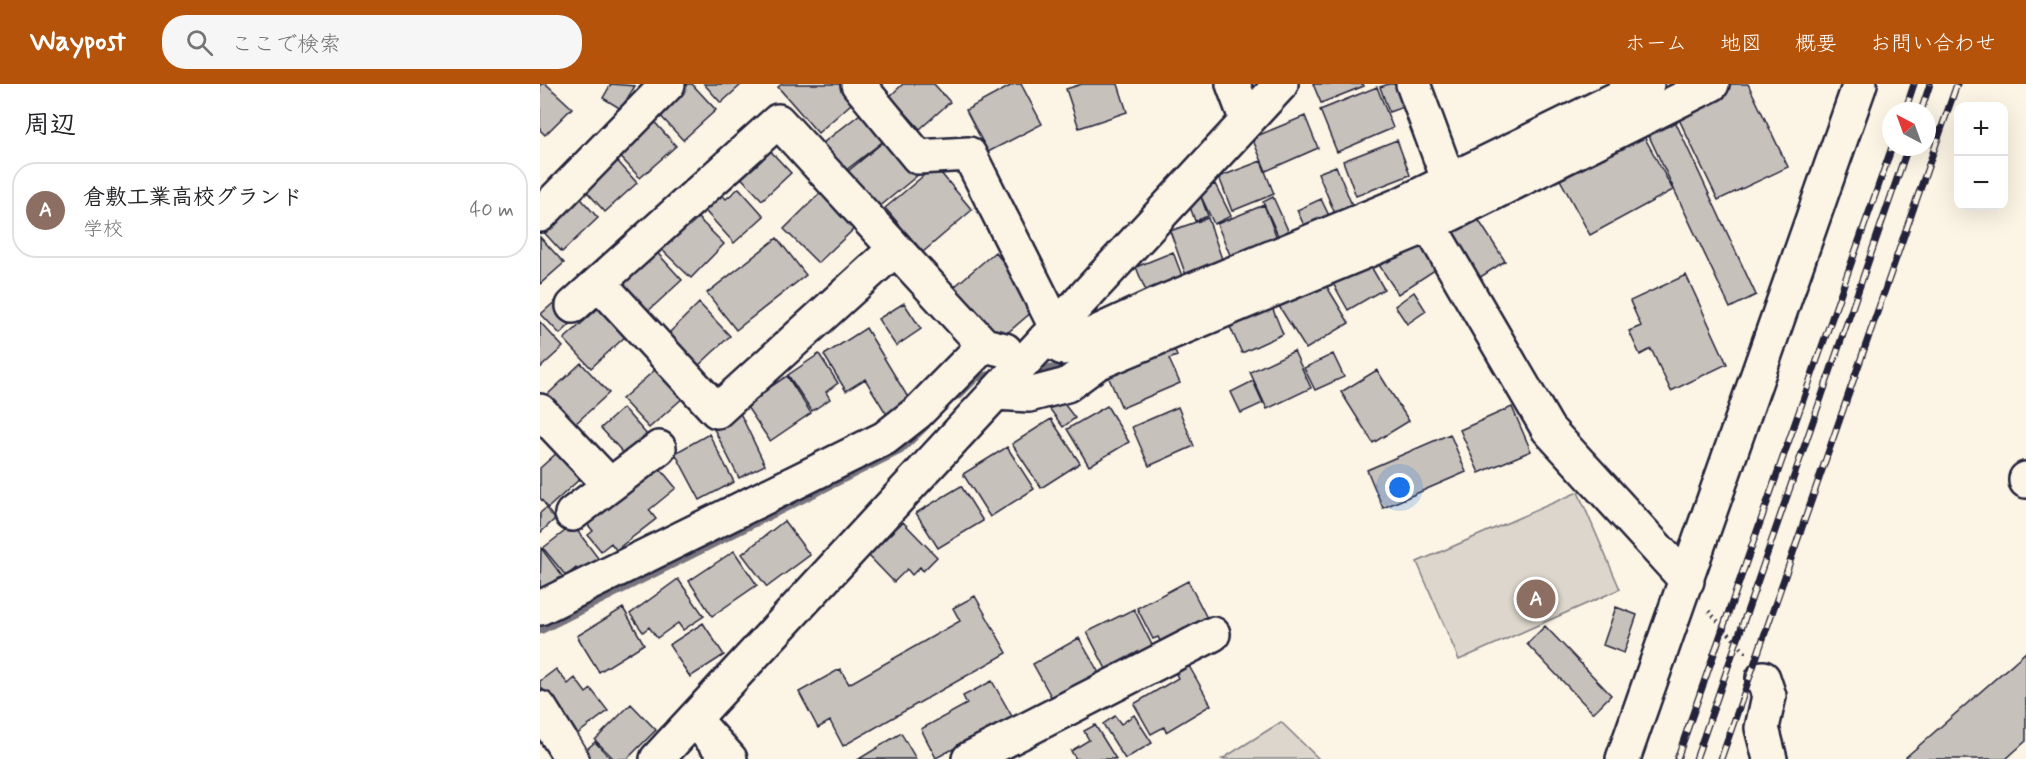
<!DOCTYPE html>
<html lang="ja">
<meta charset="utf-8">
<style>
body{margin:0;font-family:Mynerve,"Klee One",sans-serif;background:#f6f6f6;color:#202124}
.controls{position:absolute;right:18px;top:18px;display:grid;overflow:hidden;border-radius:12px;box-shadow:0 6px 24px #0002}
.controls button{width:54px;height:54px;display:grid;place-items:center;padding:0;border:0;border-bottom:2px solid #e0e0e0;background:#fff;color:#202124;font:30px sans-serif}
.compass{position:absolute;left:1342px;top:18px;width:54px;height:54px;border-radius:50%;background:#fff;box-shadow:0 6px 24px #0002;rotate:319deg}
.you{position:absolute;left:860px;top:404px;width:21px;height:21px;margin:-15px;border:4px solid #fff;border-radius:50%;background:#1a73e8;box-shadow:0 0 0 9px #1a73e833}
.badge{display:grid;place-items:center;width:39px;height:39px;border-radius:50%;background:#b45309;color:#fff;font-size:20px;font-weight:700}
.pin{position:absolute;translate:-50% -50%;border:3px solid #fff;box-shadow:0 2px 6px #0006}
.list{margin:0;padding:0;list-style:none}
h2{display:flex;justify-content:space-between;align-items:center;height:78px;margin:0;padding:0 24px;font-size:26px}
h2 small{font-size:20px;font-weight:400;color:#757577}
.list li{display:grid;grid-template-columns:39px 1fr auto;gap:18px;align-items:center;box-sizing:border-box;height:96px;margin:0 12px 12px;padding:0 12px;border:2px solid #e0e0e0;border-radius:24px}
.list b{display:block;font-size:22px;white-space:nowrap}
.list p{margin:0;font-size:20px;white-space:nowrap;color:#757577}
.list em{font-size:20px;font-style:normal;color:#757577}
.icon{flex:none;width:33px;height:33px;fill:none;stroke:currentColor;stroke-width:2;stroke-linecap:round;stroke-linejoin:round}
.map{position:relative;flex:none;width:1486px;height:675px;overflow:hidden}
header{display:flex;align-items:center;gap:36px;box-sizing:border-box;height:84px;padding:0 30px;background:#b45309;color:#fff}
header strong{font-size:28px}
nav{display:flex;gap:33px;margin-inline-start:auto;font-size:21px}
.search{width:420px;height:54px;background:#f6f6f6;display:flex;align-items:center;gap:15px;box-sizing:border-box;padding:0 21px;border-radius:24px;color:#757577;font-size:22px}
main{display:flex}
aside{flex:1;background:#fff}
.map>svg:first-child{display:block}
</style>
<header>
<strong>Waypost</strong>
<div class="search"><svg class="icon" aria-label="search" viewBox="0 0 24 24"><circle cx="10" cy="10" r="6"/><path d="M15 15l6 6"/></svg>ここで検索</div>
<nav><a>ホーム</a><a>地図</a><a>概要</a><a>お問い合わせ</a></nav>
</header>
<main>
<aside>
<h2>周辺<small></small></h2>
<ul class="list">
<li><span class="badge" style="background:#8d6e63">A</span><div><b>倉敷工業高校グランド</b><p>学校</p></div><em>40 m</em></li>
</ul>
</aside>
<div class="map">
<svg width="1486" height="675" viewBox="0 0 1486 675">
<rect width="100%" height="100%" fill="#fcf5e5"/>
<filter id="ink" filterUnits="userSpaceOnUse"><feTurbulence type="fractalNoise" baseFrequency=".0167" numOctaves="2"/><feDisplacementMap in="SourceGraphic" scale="12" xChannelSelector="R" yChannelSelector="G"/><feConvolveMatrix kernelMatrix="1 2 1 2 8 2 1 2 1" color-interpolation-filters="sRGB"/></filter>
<g filter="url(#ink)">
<path fill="#dcd6cc" stroke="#7f7c84" stroke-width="1.5" d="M1038 408 1080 505 919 576 877 478Z
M741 638 779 675H682Z"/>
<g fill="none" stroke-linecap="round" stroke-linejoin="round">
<path stroke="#78757e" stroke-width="9" d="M488 288 519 284 534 274
M418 311 436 293 459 291
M0 546 360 366 386 341"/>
</g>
<path fill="#c6c1bb" stroke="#22223b" stroke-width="1.5" d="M0 0H6L32 24 5 51 0 46Z
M71 0 95 2 81 25 63 14Z
M145 0H152L176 26 143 56 116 27Z
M164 0H202L181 19Z
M242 0H308L319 13 278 49 238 3Z
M363 0H394L410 18 380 45 350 12Z
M474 0H481L502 40 448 68 426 26Z
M542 0H578L587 28 539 44 526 5Z
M773 0H823L824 2 781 19Z
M849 0H865L872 20 849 28 840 3Z
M1186 0H1208L1248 83 1178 116 1134 25Z
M837 3 853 44 797 68 780 26Z
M324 27 346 55 305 87 283 59Z
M765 32 778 64 726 87 712 54Z
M110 33 136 62 100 94 74 66Z
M1135 37 1216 211 1190 224 1108 50Z
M1100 45 1133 106 1050 151 1017 90Z
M353 50 384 86 338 124 307 88Z
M857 56 870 91 816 112 803 77Z
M222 58 251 89 222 116 193 85Z
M73 72 97 99 65 128 41 101Z
M721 77 734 110 692 127 679 93Z
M395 82 432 126 383 168 345 124Z
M796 82 816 131 798 137 778 89Z
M675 100 691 132 674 140 659 108Z
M175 103 186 115 199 104 224 132 194 159 158 119Z
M35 108 58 134 22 168 0 144Z
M281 108 315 144 278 179 244 145Z
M661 113 668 132 655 137 648 117Z
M733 113 751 153 741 158 723 118Z
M781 115 793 140 769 152 757 126Z
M724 121 739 159 693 178 677 140Z
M150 126 184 160 151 194 116 160Z
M932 126 965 177 933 198 900 147Z
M668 134 685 184 648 197 630 147Z
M877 151 898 184 858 210 837 178Z
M0 153 24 179 0 200Z
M237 154 266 191 196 246 167 209Z
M111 162 142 196 105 230 79 201Z
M455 168 499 222 459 256 414 203Z
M633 168 645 200 609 215 596 183Z
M826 174 844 205 808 226 790 194Z
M1146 191 1187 280 1131 307 1111 265 1100 271 1089 247 1101 242 1090 217Z
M781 193 809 239 766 265 737 219Z
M874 208 886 227 867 240 855 222Z
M19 214 37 234 20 250 1 230Z
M729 216 743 250 702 269 686 234Z
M159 219 190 252 156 284 126 252Z
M364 219 381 245 356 262 338 235Z
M61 222 87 251 51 284 24 255Z
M0 238 23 263 0 284Z
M326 244 372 320 349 334 325 295 306 307 284 271Z
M629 254 637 272 629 275 640 299 582 324 564 283Z
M754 267 771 304 727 325 710 288Z
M279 270 298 299 286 308 290 315 272 327 248 291Z
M793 270 804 293 775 306 764 284Z
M41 279 69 309 34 341 7 311Z
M117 284 144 313 109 344 82 315Z
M837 286 869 337 833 359 801 308Z
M247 292 271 329 230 357 205 320Z
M713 297 723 319 701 329 691 308Z
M521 316 535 334 523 343 509 324Z
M567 322 589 358 549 382 527 345Z
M638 323 654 362 609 382 592 343Z
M972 323 991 367 939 389 920 346Z
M83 324 109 353 87 373 61 344Z
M200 329 225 381 199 394 173 343Z
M511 335 540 379 501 404 472 360Z
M169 350 194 398 160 416 135 369Z
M910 350 926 388 843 424 827 386Z
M467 363 494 405 450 433 423 390Z
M19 367 42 393 8 424 0 414V384Z
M118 382 136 404 109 426 116 435 76 466 71 459 61 467 48 451 53 447 44 436Z
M421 402 443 437 398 464 376 429Z
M6 424 15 435 0 449V429Z
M244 437 270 471 227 503 202 470Z
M363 438 397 473 383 487 380 483 372 491 367 485 354 498 328 471Z
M33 441 61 478 42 492 36 484 26 492 3 464Z
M1 464 26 497 7 511 0 502Z
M194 467 217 501 172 532 149 497Z
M138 495 164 532 143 546 138 539 117 554 109 543 103 548 90 530Z
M648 497 671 542 625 566 618 553 613 555 597 524Z
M435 512 467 569 303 662 290 637 278 644 259 608 300 585 309 600 420 537 413 524Z
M1076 523 1097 531 1084 569 1063 561Z
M83 524 104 560 59 588 37 552Z
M594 525 613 563 567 587 547 548Z
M163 539 184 571 150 593 129 561Z
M1005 542 1071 611 1053 629 987 560Z
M539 554 559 589 513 616 493 580Z
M1486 568V657L1466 675H1368L1366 673Z
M649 582 671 621 626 648 624 643 611 650 594 620 638 594 636 590Z
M16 585 28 600 35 594 46 609 51 605 68 627 36 651 0 602V597Z
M452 597 474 636 446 651 445 648 396 674 381 645 427 620 423 612Z
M91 620 116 646 87 675H74L55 656Z
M594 631 612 659 585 675 563 640 575 632 581 640Z
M555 641 576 675H536L531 667 549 656 544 647Z
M361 649 376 675H319Z
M55 658 71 675H43L40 671Z"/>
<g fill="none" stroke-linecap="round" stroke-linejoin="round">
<defs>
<path id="minor" d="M318 0 378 73 429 70 516 243
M693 0 707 37
M873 0 917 119
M0 131 128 0
M889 141 1008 345 1147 497
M59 199 177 327 355 165
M33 222 238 37 444 261
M505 255 523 264 614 222 859 121 1107 0
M455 309 489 311 527 301 557 279 889 141 1172 0
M0 327 70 401
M1486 395V397
M32 430 119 364
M0 524 345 354 378 328 444 261 465 266
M1223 594 1229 612 1222 644 1230 675
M0 624 32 675
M154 635 190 675
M117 675 741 0
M429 675 673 550
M1083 675 1320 0"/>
</defs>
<use href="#minor" stroke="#22223b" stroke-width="38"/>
<path stroke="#22223b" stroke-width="4" stroke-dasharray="1.5 4.5" stroke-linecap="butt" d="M1169 527 1206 569"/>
<use href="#minor" stroke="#fcf5e5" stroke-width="33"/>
<defs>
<path id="rail" d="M1365 27 1374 0
M1381 27 1390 0
M1137 675 1352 63
M1156 675 1368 63
M1181 675 1417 0"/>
</defs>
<use href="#rail" stroke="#22223b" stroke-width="7"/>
<use href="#rail" stroke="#fcf5e5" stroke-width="4.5" stroke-dasharray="14" stroke-linecap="butt"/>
</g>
</g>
</svg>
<div class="controls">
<button>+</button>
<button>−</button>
</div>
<svg class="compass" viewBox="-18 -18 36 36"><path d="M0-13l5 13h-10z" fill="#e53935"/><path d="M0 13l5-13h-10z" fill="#757577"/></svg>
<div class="you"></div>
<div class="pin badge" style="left:996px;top:515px;background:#8d6e63">A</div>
</div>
</main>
